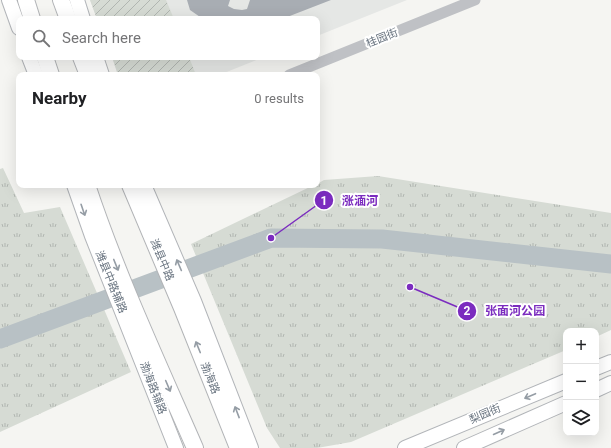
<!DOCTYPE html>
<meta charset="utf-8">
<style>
body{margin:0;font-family:Roboto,"Noto Sans SC",sans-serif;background:#f2f2f2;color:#202124}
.controls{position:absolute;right:12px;bottom:12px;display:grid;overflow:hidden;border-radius:8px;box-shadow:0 4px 16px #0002}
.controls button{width:36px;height:36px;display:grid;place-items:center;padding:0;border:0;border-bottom:1px solid #e0e0e0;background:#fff;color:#202124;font:20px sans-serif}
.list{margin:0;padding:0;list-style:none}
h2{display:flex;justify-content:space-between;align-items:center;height:52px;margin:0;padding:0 16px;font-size:17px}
h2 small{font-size:13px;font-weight:400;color:#757577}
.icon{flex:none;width:22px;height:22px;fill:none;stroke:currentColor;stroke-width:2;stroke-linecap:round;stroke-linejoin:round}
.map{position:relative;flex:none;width:611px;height:448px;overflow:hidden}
.search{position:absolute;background:#fff;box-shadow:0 4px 16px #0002;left:16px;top:16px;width:304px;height:44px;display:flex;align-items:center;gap:10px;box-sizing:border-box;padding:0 14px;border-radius:8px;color:#757577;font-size:15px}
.panel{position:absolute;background:#fff;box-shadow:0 4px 16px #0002;left:16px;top:72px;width:304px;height:116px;border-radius:8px}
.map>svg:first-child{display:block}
</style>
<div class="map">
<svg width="611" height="448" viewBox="0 0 611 448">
<defs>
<pattern id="park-tufts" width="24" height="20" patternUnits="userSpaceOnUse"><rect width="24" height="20" fill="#d6dbd4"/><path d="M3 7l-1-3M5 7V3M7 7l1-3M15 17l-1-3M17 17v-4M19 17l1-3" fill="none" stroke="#b1b6b1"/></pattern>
<pattern id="garden-furrows" width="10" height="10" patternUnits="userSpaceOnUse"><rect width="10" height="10" fill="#d6dbd4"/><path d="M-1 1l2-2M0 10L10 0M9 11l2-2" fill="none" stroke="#b1b6b1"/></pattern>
</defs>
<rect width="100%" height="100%" fill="#f5f5f2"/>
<path fill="#e5e7e5" d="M90 0H407L317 36V19H97Z
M112 57H264L219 75H118Z"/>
<path fill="url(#park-tufts)" d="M3 168 24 213 60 207 131 372 0 432V169Z
M378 176 611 213V330L596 337V331H566V350L351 442 317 448H280L267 428 191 244 314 185H317V184L324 180Z"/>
<path fill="url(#garden-furrows)" d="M90 0H166L174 19H97Z
M112 57H189L196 75H118Z"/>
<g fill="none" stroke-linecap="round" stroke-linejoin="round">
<path stroke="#b8c1c5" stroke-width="19" d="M0 339 271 238 382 239 611 264"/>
</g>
<path fill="#a8adb3" d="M187 0H230L228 6 234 9 242 10 247 9 250 0H331L282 19H203L190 10Z"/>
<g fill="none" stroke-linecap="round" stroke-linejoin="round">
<defs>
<path id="major" d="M9 0 19 28
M77 0 83 19
M29 57 36 75
M96 57 102 75
M74 185 92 236 176 448
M144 185 194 301 251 448
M596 368 611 362
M596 390 611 383
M405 448 566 381
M464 448 566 403"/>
<path id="highway" d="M26 0 32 19
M61 0 68 19
M45 57 51 75
M81 57 88 75
M87 185C117 275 157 361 195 448
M130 185 182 308 238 448"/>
</defs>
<use href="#major" stroke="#b2b5b9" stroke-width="16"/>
<use href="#highway" stroke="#b2b4b7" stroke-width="18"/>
<path stroke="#bfc1c5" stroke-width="11" d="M289 75 475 0"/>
<use href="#major" stroke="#fff" stroke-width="14"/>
<use href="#highway" stroke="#fff" stroke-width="16"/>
</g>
<defs><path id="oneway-shaft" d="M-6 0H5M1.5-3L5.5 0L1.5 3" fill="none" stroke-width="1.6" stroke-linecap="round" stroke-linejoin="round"/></defs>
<g stroke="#959da5">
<use href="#oneway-shaft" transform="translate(83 210) rotate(71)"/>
<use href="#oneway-shaft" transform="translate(116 265) rotate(68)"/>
<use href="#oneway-shaft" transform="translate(179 265) rotate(-113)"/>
<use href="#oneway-shaft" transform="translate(198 347) rotate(-112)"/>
<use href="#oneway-shaft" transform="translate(168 386) rotate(67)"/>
<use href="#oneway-shaft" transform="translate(530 396) rotate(157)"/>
<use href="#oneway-shaft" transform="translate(237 412) rotate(-111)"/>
<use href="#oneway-shaft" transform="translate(499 432) rotate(-24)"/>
</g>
<g text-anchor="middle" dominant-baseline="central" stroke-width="4" stroke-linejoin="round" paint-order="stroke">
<g font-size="11" fill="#68737f" stroke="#fff">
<text transform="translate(382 38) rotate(-22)">桂园街</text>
<text transform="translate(162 260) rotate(67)">潍县中路</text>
<text transform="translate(111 282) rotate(68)">潍县中路辅路</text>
<text transform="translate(210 378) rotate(68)">渤海路</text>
<text transform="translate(153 388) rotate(69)">渤海路辅路</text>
<text transform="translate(485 414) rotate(-23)">梨园街</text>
</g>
</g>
<path fill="none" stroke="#7b2cbf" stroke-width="1.5" d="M271 238L324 200M410 287L467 311"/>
<g fill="#7b2cbf" stroke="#fff" stroke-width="1.5">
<circle cx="271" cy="238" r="4"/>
<circle cx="410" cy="287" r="4"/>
<circle cx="324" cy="200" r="10"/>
<circle cx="467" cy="311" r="10"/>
</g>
<g font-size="12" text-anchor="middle" font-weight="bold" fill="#fff">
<text x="324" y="205">1</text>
<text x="467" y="315">2</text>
</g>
<g font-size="12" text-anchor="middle" font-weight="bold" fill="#7b2cbf" stroke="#fff" stroke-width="4" stroke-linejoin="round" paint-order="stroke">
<text x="360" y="205">涨湎河</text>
<text x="515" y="315">张面河公园</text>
</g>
</svg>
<div class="controls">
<button>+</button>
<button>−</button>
<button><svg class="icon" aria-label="layers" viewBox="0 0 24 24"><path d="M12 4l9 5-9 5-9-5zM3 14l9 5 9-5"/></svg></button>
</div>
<div class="search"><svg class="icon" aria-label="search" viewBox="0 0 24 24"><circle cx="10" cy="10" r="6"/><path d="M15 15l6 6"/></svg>Search here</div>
<section class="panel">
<h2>Nearby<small>0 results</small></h2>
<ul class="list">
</ul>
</section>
</div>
